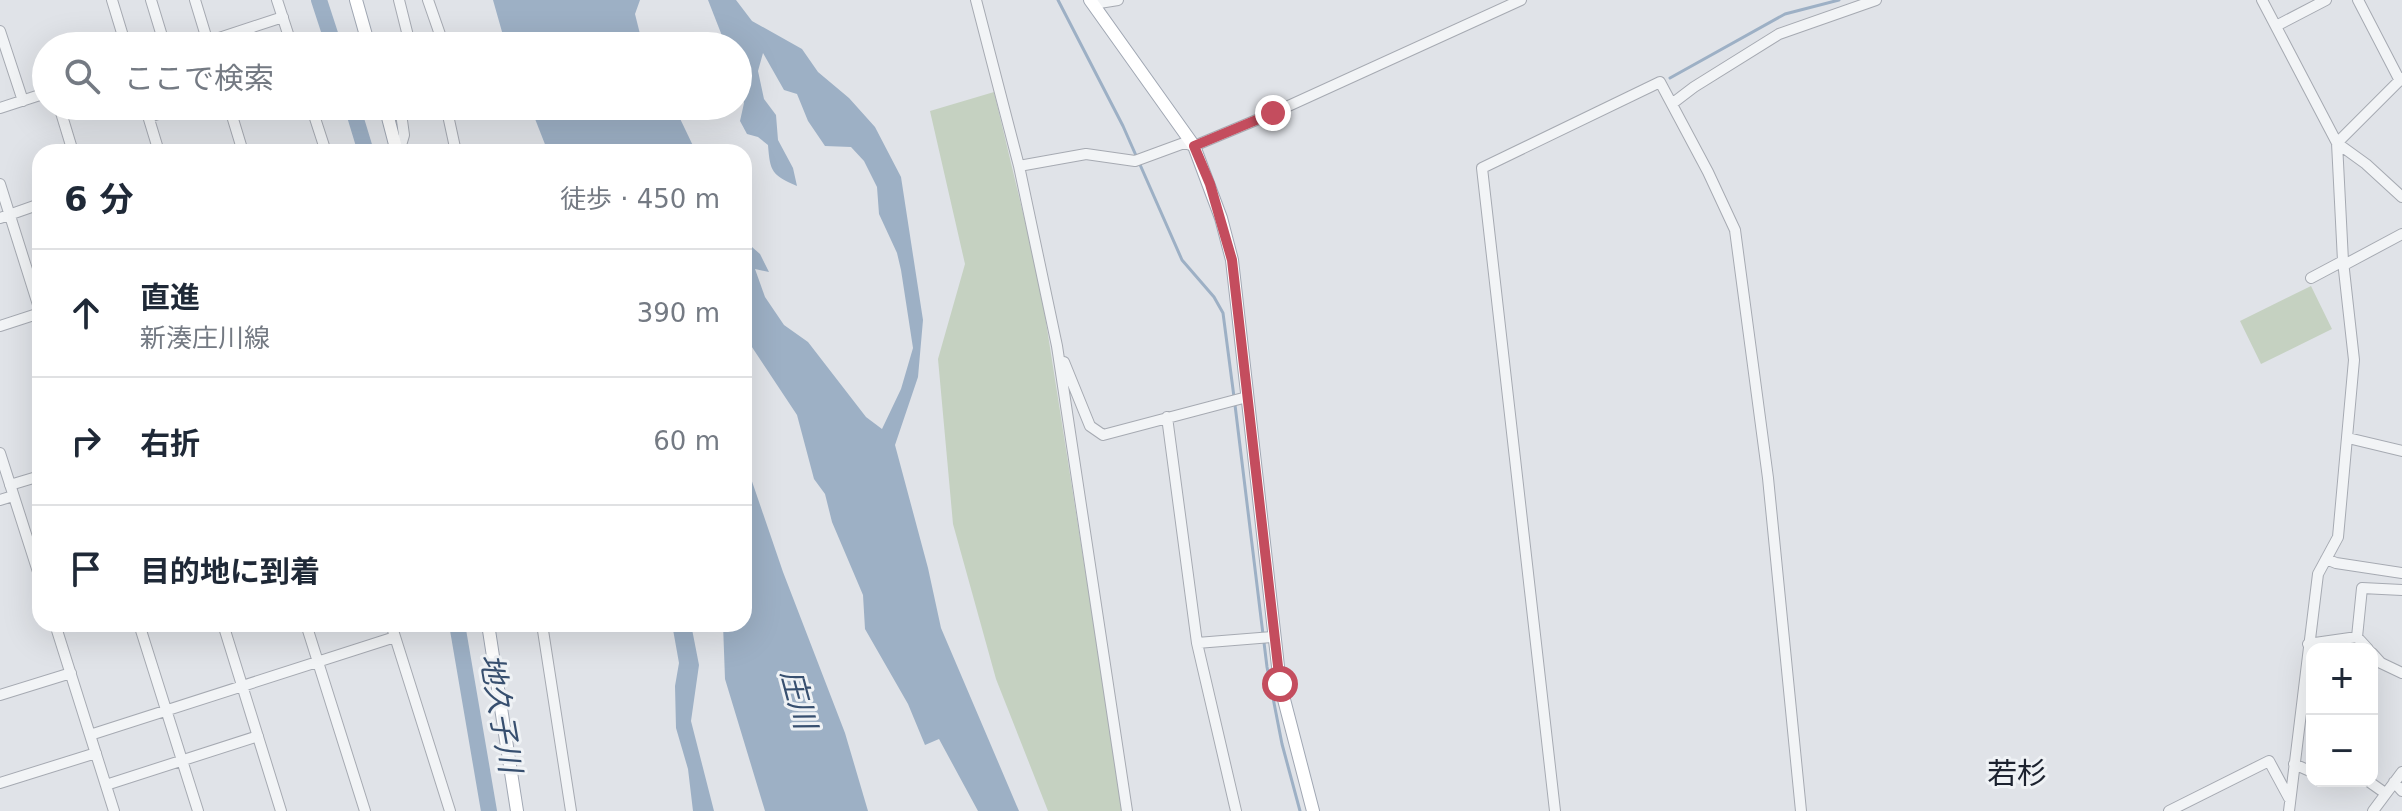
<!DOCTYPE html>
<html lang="ja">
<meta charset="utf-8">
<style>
body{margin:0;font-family:"DejaVu Sans","Noto Sans JP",sans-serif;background:#f2f2f3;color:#1f2937}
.controls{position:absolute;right:24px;bottom:24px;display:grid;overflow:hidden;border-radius:16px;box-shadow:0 8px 32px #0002}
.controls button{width:72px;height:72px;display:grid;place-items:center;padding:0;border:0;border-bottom:2px solid #e0e1e3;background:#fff;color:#1f2937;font:40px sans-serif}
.stop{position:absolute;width:24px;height:24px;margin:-18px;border:6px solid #c44d5e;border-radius:50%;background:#fff}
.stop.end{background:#c44d5e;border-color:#fff;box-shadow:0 2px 8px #0008}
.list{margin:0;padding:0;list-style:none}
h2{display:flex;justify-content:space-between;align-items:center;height:104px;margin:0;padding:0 32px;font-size:34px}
h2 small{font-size:26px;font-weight:400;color:#747a83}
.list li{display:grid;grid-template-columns:52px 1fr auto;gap:24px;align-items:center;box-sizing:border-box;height:128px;padding:0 32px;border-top:2px solid #e0e1e3}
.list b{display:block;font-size:30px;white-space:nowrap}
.list p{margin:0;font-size:26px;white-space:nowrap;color:#747a83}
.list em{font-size:26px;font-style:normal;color:#747a83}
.icon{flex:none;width:44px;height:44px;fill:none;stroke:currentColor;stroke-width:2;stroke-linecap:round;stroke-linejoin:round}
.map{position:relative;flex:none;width:2402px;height:811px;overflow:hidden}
.search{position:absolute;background:#fff;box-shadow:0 8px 32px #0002;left:32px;top:32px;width:720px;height:88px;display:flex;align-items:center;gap:20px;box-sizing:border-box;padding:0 28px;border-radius:44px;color:#747a83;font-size:30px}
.panel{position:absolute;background:#fff;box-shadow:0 8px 32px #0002;left:32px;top:144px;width:720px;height:488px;border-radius:24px}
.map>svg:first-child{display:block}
</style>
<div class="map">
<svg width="2402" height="811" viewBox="0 0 2402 811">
<rect width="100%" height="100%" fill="#e0e3e8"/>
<path fill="#c5d1c1" d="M994 92 1040 284 1123 811H1048L996 679 953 524 938 359 965 264 930 111Z
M2311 286 2332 329 2261 364 2240 321Z"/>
<path fill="#9db0c5" d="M493 0H640L635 14 643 46H506Z
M708 0H736L752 21 802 49 818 72 849 98 875 127 901 177 923 320 918 377 895 445 928 568 941 628 1019 811H978L939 739 925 745 908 704 865 629 863 595 832 522 825 494 814 479 797 415 744 335V240L760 254 769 272 755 269 765 297 784 325 808 342 866 417 882 429 901 389 913 348 901 270 897 253 879 214 877 187 864 161 851 147 825 146 808 121 797 94 784 90 763 53 758 71 764 99 776 115 778 140 793 168 797 186C772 175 770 172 768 145L758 137 747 134 740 121 744 103 738 81V46H726Z
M530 106H674L696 152H548Z
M744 458 783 572 845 733 868 811H765L725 679 723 624H744Z
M672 624H691L699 665 691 721 714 811H693L688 769 676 728 675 686 679 663Z"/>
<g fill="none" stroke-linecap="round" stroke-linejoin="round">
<path stroke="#9db0c5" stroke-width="3" d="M1058 0 1123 126 1182 260 1214 297 1223 313 1234 397
M1670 78 1785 14 1839 0
M1235 405 1267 667 1282 744 1300 811"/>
<path stroke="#9db0c5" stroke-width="16" d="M319 0 334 46
M352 106 366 152
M457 624 489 811"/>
<defs>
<path id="minor" d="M112 0 126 46
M151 0 165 46
M195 0 209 46
M277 0 292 46
M399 0 409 40 408 46
M428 0 444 46
M976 0 1019 166 1057 346 1127 811
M2262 0 2337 143 2343 261 2354 360 2338 537 2318 574 2289 811
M2358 0 2400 81
M1093 4 1118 0
M2276 26 2326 0
M0 31 23 101
M207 42 283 17
M1673 103 1694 87 1779 34 1876 0
M59 106 73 152
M145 106 159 152
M229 106 243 152
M311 106 326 152
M446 106 456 152
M0 108 46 93
M149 117 182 106
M2337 143 2402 78
M2337 143 2366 164 2402 197
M399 152 404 135 400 106
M1019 166 1086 154 1135 161 1184 143 1194 146 1273 113 1521 0
M0 184 40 311
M0 218 40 204
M2344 265 2402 234
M2311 278 2343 261
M0 326 40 313
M1064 362 1090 426 1103 435 1247 397
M1167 417 1197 643 1236 811
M2348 438 2402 451
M0 453 40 578
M10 485 40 476
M0 500 13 496
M2326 559 2336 563 2402 573
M55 624 114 811
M139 624 198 811
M223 624 281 811
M306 624 365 811
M391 624 450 811
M542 624 571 811
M2357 637 2362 588 2402 590
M1197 643 1273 637
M2308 644 2357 637 2368 649
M2372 653 2381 663 2402 673
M0 695 71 673
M90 735 395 637
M2294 764 2312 772
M2368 781 2385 793
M2394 782 2402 791
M0 783 96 753
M106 785 258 736
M1555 811 1482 168 1660 82 1708 172 1735 230 1768 478 1801 811
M2169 811 2269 761 2289 798
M2373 811 2402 772"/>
<path id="major" d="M356 0 369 46
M1090 0 1194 146 1221 218 1232 260 1280 684 1313 811
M385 106 397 152
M488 624 517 811"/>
</defs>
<use href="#minor" stroke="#a6aab2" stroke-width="12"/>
<use href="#major" stroke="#a0a7b3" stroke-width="14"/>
<use href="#minor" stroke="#f2f4f6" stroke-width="10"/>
<use href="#major" stroke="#fff" stroke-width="12"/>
</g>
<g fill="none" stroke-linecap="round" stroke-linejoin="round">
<path stroke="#c44d5e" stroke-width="10" d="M1273 113 1194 146 1210 184 1232 260 1280 684"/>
</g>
<g text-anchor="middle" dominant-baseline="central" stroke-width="6" stroke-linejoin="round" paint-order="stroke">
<g font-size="30" font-style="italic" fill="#374f6f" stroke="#eff2f5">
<text transform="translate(799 699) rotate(75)">庄川</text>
<text transform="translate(501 713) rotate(80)">地久子川</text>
</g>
<g font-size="30" fill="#1c222f" stroke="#eff2f5">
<text x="2017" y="773">若杉</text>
</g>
</g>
</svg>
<div class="controls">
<button>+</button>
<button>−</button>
</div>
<div class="stop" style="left:1280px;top:684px"></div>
<div class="stop end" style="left:1273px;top:113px"></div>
<div class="search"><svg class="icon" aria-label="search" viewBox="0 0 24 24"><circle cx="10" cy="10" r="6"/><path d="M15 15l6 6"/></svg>ここで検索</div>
<section class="panel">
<h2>6 分<small>徒歩 · 450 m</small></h2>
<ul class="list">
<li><svg class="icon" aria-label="ahead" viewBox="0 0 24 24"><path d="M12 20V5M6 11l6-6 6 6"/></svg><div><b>直進</b><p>新湊庄川線</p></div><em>390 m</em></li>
<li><svg class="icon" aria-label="right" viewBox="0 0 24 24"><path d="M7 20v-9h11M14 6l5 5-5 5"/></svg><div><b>右折</b></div><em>60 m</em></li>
<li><svg class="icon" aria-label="arrive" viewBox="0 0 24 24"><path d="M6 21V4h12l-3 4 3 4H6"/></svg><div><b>目的地に到着</b></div></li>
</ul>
</section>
</div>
